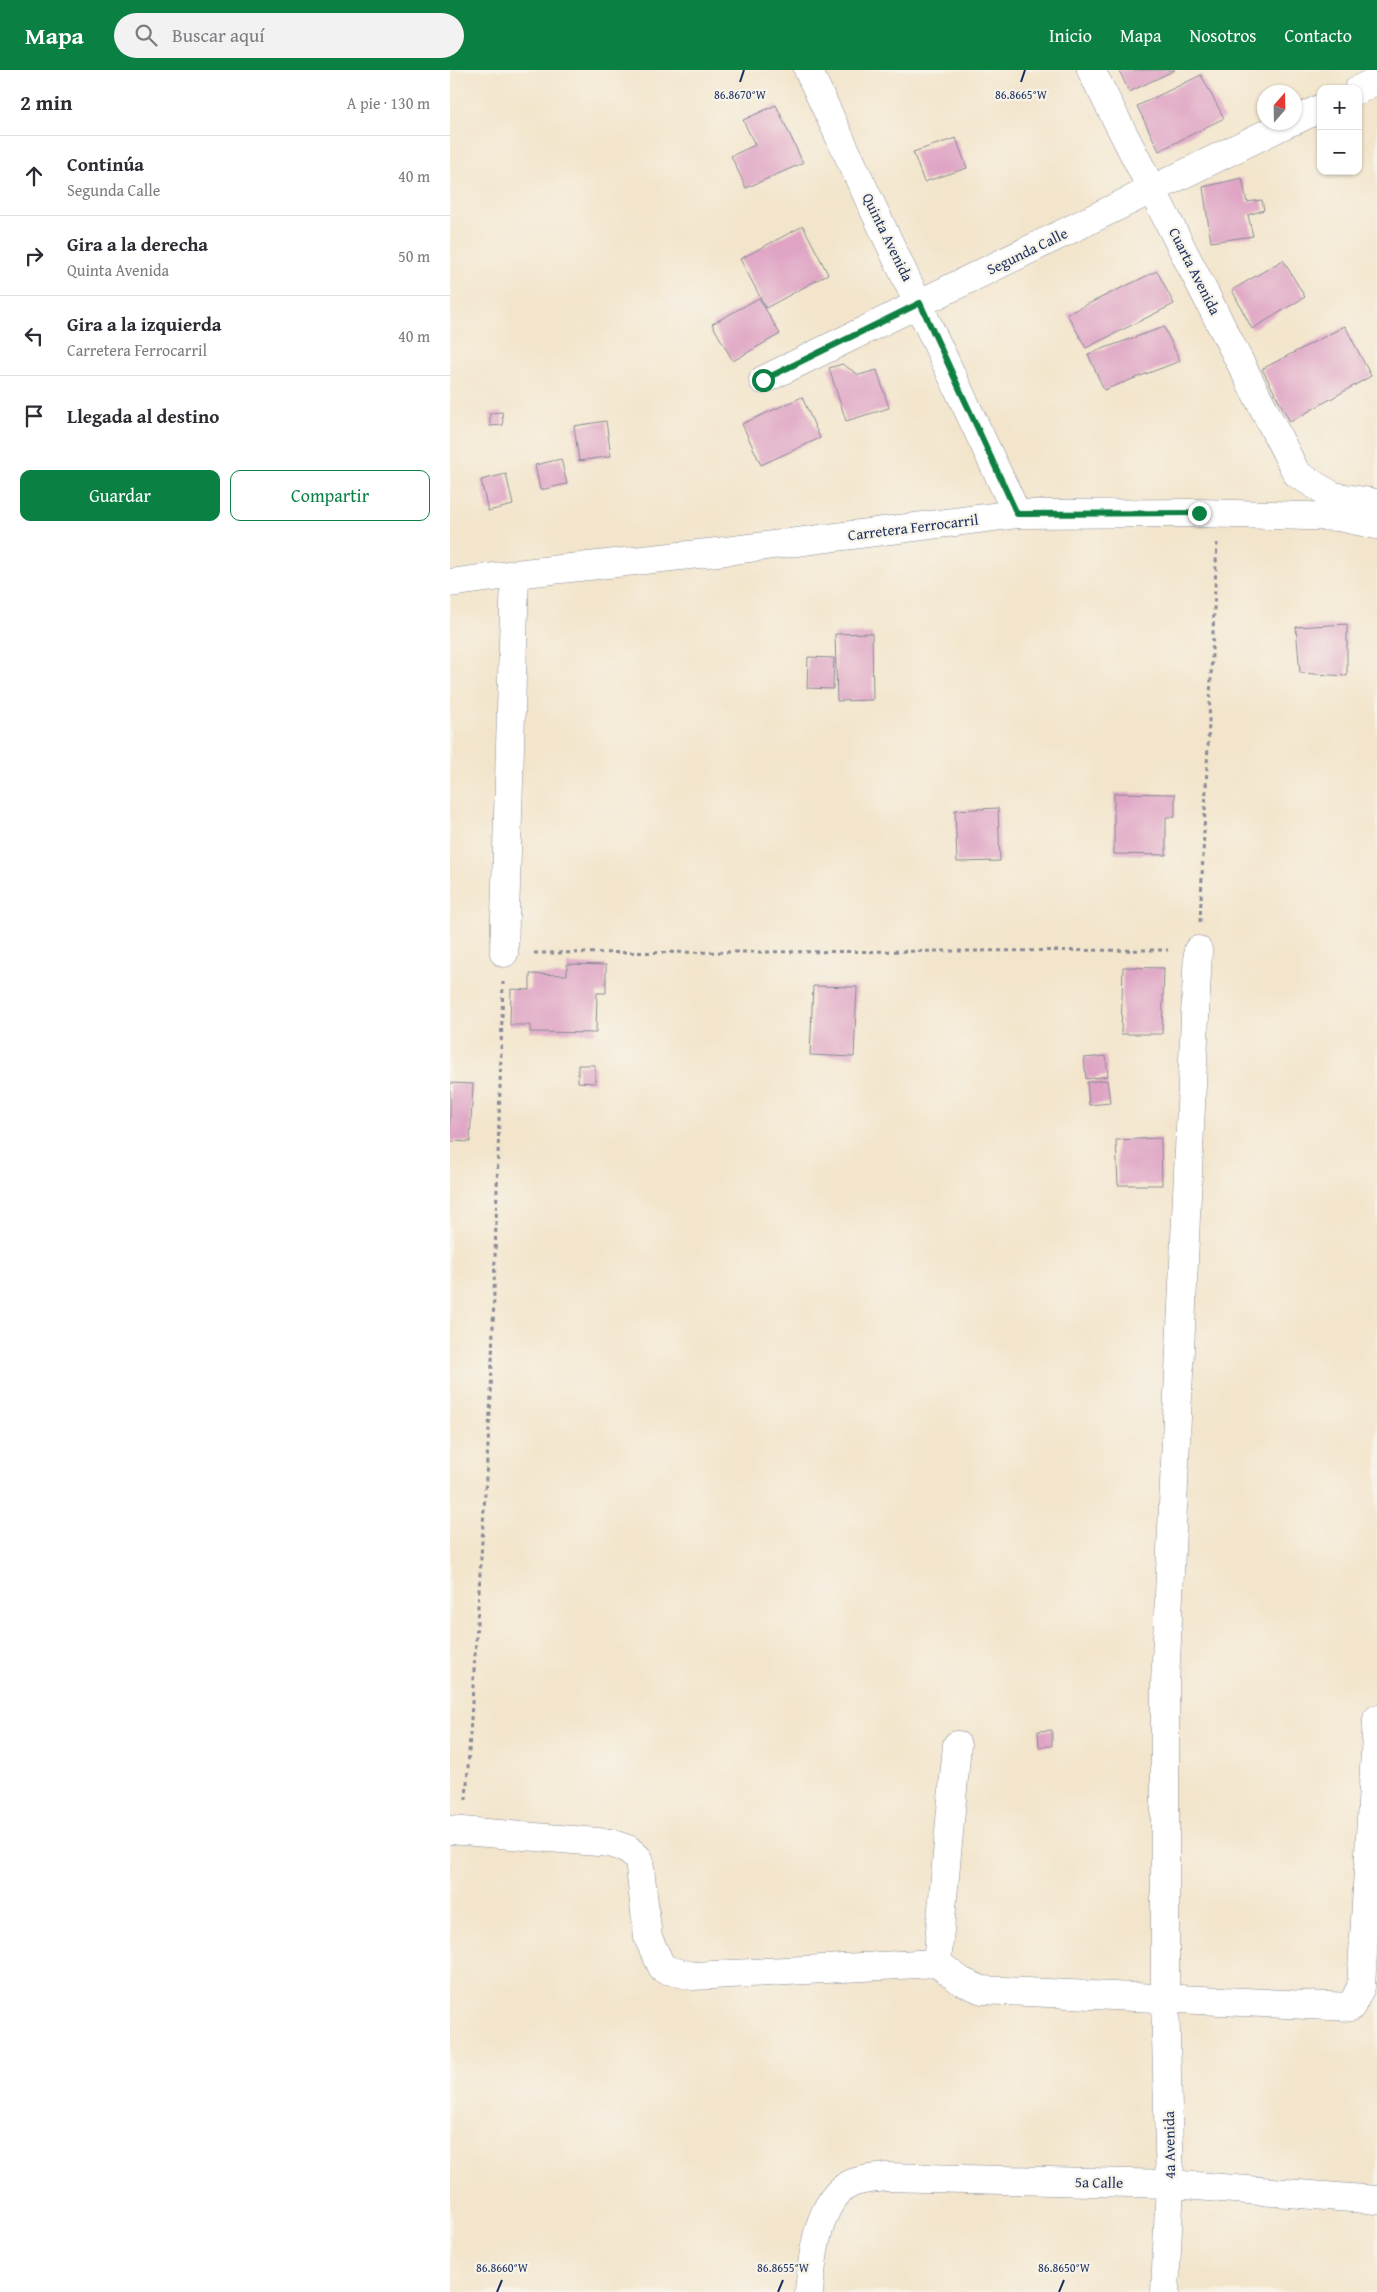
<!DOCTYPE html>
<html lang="es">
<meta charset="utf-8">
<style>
body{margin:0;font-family:"Gentium Book Plus",serif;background:#f2f2f3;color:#2b2b33}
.controls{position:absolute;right:15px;top:15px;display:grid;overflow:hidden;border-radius:10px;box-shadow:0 1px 4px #0004}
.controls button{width:45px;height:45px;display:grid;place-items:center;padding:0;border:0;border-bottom:1px solid #e1e1e2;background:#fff;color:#2b2b33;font:25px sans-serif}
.compass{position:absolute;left:807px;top:15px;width:45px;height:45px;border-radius:50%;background:#fff;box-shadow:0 1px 4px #0004;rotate:20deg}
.stop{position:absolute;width:15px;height:15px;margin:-11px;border:4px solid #0b8043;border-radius:50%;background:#fff}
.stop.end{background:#0b8043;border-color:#fff;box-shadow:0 1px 5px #0008}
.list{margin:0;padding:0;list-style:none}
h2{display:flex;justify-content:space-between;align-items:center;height:65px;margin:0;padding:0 20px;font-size:21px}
h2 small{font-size:16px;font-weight:400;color:#7c7c81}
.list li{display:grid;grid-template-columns:32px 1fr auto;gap:15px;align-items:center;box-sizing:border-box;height:80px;padding:0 20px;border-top:1px solid #e1e1e2}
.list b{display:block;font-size:19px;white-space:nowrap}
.list p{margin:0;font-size:16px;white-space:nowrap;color:#7c7c81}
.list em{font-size:16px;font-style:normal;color:#7c7c81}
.actions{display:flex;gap:10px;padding:15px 20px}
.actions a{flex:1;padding:11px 0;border:1px solid #0b8043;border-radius:10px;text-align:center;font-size:18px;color:#0b8043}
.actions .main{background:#0b8043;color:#fff}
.icon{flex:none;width:28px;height:28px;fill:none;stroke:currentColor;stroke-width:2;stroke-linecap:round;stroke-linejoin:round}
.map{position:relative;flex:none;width:927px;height:2222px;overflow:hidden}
header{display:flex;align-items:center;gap:30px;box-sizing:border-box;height:70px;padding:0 25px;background:#0b8043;color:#fff}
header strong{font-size:24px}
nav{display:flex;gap:28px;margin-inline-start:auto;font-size:18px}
.search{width:350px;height:45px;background:#f2f2f3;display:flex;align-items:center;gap:12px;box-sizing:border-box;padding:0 18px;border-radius:28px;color:#7c7c81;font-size:19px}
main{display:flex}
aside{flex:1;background:#fff}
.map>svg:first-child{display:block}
</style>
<header>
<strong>Mapa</strong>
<div class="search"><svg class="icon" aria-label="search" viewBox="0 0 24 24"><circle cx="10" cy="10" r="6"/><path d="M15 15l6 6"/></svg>Buscar aquí</div>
<nav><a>Inicio</a><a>Mapa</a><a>Nosotros</a><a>Contacto</a></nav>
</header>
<main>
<aside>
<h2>2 min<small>A pie · 130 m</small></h2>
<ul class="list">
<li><svg class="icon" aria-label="ahead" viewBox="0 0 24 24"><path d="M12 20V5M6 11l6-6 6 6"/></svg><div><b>Continúa</b><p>Segunda Calle</p></div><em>40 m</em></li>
<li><svg class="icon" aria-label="right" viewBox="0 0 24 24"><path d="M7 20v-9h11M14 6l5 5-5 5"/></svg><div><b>Gira a la derecha</b><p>Quinta Avenida</p></div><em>50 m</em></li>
<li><svg class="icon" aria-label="left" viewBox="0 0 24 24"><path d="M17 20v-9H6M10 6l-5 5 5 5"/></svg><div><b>Gira a la izquierda</b><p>Carretera Ferrocarril</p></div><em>40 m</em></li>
<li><svg class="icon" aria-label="arrive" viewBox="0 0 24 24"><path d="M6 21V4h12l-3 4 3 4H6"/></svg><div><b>Llegada al destino</b></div></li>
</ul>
<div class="actions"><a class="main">Guardar</a><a>Compartir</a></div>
</aside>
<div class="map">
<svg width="927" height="2222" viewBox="0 0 927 2222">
<rect width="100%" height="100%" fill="#f7f3e8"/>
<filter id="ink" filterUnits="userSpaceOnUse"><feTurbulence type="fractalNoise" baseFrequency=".02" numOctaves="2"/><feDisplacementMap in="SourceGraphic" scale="10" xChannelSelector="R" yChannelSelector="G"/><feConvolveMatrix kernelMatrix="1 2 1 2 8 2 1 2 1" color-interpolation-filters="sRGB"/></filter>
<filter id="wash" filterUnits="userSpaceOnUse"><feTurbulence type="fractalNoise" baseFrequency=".0096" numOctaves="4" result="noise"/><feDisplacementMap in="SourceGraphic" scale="20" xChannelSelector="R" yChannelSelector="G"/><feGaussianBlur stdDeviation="1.12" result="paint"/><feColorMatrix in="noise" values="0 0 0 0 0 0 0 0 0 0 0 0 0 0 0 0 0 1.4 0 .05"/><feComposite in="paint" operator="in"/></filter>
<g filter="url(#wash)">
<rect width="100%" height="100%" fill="#f3e5cc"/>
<g id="blocks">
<path fill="#dfa4c4" d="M669 0H725L679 22Z
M751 5 774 48 709 81 687 36Z
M326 35 353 93 296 118 281 86 305 75 293 50Z
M506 68 517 98 474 112 463 82Z
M792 108 797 132 812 130 814 140 798 145 803 166 761 172 753 117Z
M353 156 378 204 316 238 290 189Z
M833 190 855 227 802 259 782 220Z
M707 201 724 234 636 278 617 244Z
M309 228 330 264 283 291 262 254Z
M895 256 921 306 840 352 812 299Z
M714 257 730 291 654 320 638 284Z
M392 294 409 305 427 300 439 338 396 351 379 298Z
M352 327 370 368 311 395 292 354Z
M52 342 53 355 40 356V343Z
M156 351 161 386 129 391 124 356Z
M111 389 117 414 90 420 85 395Z
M56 404 63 435 38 441 31 410Z
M897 554V606L850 603 846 557Z
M422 563 423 630 387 631 385 564Z
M358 587 384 588 383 619 357 618Z
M664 723 725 724V747H716V785L664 784Z
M548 738 550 791 507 792 505 740Z
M117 894 156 895V923H147L146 963 80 962V955H60L61 919 80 920V904L117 905Z
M673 897 714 898 712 964H671Z
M363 916 407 917 404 987 360 985Z
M656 986 658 1006 636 1009 634 988Z
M128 995H145V1013L128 1012Z
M657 1010 660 1033 639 1035 637 1012Z
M0 1013 23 1014 20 1072 0 1071Z
M711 1068 712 1115H668L666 1070Z
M602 1660V1676L589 1677 588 1661Z"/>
</g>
</g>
<g filter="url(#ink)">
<use href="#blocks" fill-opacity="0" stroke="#878a95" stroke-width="1"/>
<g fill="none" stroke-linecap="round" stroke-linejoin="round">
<defs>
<path id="minor" d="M358 0 567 444
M641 0 847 404 883 426 927 433
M908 20 927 10
M844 51 871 38
M313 310 840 52
M0 513 65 504 267 482 567 444 749 443 889 447 927 455
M54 883 65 504
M0 1760 160 1773 178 1779 189 1789 198 1868 213 1899 243 1906 487 1893 511 1911 532 1920 901 1937 911 1917 927 1649
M487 1893 507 1675
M359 2222C362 2190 367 2130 400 2114 410 2109 424 2109 435 2107L720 2114 927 2130
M715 2222 720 2114 715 1929V1614L748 880"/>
</defs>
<use href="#minor" stroke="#878a95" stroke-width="29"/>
<path stroke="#878a95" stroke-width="3" stroke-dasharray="4 4" stroke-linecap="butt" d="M750 852 767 473
M84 883 718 880
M16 1730 41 1326 53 912"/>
<use href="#minor" stroke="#fff" stroke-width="28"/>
</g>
</g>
<g fill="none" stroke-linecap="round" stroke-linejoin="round" filter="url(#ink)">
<path stroke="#0b8043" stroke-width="6" d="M313 310 470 233 567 444 749 443"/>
</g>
<path fill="none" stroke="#1b2f5e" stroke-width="2" d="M290 12 294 0M571 12 575 0M47 2222 52 2210M328 2222 333 2210M609 2222 614 2210"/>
<g text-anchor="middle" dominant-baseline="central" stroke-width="4.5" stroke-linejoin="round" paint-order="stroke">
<g font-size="15" fill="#1b2f5e" stroke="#f7f3e8">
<text transform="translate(438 167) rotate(64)">Quinta Avenida</text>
<text transform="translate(577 181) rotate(-26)">Segunda Calle</text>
<text transform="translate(745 201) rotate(63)">Cuarta Avenida</text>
<text transform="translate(463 457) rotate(-7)">Carretera Ferrocarril</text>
<text transform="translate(719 2075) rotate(-91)">4a Avenida</text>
<text transform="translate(649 2112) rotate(1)">5a Calle</text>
</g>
</g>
<g font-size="12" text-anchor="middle" fill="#1b2f5e" stroke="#f7f3e8" stroke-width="4.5" stroke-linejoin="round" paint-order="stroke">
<text x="290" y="29">86.8670°W</text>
<text x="571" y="29">86.8665°W</text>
<text x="52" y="2202">86.8660°W</text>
<text x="333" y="2202">86.8655°W</text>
<text x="614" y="2202">86.8650°W</text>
</g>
</svg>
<div class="controls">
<button>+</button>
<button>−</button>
</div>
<svg class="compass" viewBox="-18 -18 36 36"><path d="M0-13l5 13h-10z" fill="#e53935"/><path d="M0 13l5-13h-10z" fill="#7c7c81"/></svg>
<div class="stop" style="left:313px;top:310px"></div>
<div class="stop end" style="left:749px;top:443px"></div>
</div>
</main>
